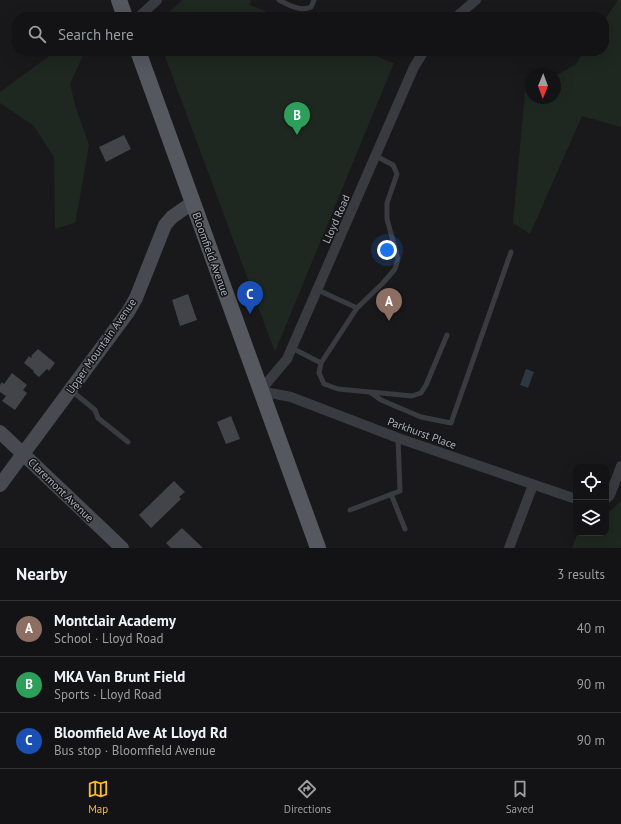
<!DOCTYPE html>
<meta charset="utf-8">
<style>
body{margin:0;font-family:"PT Sans",sans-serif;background:#1c1c1e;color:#f1f3f6}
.controls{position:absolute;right:12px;bottom:12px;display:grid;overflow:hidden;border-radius:8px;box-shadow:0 4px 16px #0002}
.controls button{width:36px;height:36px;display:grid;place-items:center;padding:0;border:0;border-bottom:1px solid #323234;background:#131315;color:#f1f3f6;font:20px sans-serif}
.compass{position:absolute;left:525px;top:68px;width:36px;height:36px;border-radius:50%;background:#131315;box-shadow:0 4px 16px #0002;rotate:181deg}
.you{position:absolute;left:387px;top:250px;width:14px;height:14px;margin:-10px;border:3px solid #fff;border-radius:50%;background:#1a73e8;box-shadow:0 0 0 6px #1a73e833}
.badge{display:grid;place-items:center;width:26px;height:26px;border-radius:50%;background:#fdba2f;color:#fff;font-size:13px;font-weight:700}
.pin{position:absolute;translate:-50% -33px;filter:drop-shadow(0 1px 2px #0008)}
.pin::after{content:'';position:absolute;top:21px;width:14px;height:12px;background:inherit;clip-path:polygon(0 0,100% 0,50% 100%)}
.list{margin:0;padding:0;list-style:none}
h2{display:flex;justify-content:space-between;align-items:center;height:52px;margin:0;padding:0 16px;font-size:17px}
h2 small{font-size:13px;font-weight:400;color:#9d9ea0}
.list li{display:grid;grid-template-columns:26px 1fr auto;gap:12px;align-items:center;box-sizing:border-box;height:56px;padding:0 16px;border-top:1px solid #323234}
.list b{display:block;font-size:15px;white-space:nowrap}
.list p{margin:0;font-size:13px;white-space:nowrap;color:#9d9ea0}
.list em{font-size:13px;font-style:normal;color:#9d9ea0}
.icon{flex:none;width:22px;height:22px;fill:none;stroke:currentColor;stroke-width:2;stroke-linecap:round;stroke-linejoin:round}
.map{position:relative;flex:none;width:621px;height:548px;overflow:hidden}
.search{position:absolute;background:#131315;box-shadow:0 4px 16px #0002;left:12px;right:12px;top:12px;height:44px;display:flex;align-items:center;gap:10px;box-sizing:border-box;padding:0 14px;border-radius:16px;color:#9d9ea0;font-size:15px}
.sheet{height:220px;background:#131315}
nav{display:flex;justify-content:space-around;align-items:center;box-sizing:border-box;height:56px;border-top:1px solid #323234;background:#131315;font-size:11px;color:#9d9ea0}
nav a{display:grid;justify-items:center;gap:2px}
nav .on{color:#fdba2f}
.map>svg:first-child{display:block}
</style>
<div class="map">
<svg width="621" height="548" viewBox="0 0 621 548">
<rect width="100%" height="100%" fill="#19191c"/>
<path fill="#1e2720" d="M182 0H251L250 5 280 17H164Z
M618 0H621V127L582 116 530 234 513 223 525 92 531 89V98H555V76L576 64 584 51H604V21Z
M56 51H85L70 84 75 105 89 145 80 197 75 223 55 229 54 157 34 126 0 103V92Z
M163 51H363L394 63 275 352Z
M621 501V548H572L578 533H606V515Z"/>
<path fill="#2e3841" d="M526 369 534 372 528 388 520 385Z"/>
<path fill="#434449" d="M124 135 131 149 106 162 99 147Z
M188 294 197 320 180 326 172 300Z
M38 349 55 363 49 371 47 369 39 377 33 372 34 371 24 363 29 356 31 358 32 357 31 356Z
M12 373 27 385 23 390 27 393 15 410 2 401 6 396 0 392V385L2 382 4 384Z
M231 416 240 439 226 444 217 422Z
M174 481 185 492 179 497 181 499 151 528 139 515Z
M182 528 203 548H171L166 543Z"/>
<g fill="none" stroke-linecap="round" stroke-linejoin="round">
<path stroke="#3a3b41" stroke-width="5" d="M279 0C289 5 300 12 311 7L314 0
M376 156 393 165 397 174 387 203V219L398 259 395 269 383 283 357 308 321 363 319 373 324 384 338 389 370 392 381 400 421 417 451 423 511 252
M318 290 357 308
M292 348 321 363
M72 391 95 410 98 418 128 442
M371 392 412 396 421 393 426 385 447 335
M391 494 405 529
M350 510 400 491 398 438"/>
<path stroke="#3a3b41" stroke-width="10" d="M139 17 157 0
M456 17 476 0
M424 51 414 67 287 359 260 391 291 397 398 438 576 499
M606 499 610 495 621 466
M509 548 533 485"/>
<path stroke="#484a51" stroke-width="14" d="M0 432 122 548
M0 485 128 312 136 298 165 225 172 217 192 203"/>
<path stroke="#565860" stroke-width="16" d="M119 0 125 17
M138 51 318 548"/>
</g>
<g text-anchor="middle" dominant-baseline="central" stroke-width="3" stroke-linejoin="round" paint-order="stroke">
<g font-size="11" fill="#abb0bc" stroke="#141417">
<text transform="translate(336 219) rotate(-66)">Lloyd Road</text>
<text transform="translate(211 254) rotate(70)">Bloomfield Avenue</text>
<text transform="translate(101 346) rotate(-55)">Upper Mountain Avenue</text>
<text transform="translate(422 433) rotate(20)">Parkhurst Place</text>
<text transform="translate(61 490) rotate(44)">Claremont Avenue</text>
</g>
</g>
</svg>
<div class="controls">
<button><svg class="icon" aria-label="locate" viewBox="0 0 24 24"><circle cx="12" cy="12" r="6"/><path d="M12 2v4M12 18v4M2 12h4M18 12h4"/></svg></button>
<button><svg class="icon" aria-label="layers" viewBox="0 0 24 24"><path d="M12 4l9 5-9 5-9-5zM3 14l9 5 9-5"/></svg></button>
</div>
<svg class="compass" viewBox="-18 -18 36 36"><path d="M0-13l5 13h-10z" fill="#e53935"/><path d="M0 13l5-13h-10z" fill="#9d9ea0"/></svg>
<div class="you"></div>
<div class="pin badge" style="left:389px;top:321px;background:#8d6e63">A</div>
<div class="pin badge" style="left:297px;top:135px;background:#2e9e5b">B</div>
<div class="pin badge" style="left:250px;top:314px;background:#1a4fb4">C</div>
<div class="search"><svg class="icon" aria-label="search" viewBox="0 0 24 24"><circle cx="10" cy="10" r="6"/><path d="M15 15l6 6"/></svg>Search here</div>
</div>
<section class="sheet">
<h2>Nearby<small>3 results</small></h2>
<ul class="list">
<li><span class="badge" style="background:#8d6e63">A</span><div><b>Montclair Academy</b><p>School · Lloyd Road</p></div><em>40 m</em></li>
<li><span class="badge" style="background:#2e9e5b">B</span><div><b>MKA Van Brunt Field</b><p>Sports · Lloyd Road</p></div><em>90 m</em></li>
<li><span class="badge" style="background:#1a4fb4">C</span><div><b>Bloomfield Ave At Lloyd Rd</b><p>Bus stop · Bloomfield Avenue</p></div><em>90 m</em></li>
</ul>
</section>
<nav>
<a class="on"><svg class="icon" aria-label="map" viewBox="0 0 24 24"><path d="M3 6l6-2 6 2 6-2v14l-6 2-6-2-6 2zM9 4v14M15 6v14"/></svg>Map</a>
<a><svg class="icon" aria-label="directions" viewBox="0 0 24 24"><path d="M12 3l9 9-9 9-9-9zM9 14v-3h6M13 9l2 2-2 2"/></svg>Directions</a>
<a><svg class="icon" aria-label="saved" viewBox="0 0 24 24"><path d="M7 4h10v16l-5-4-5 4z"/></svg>Saved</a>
</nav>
